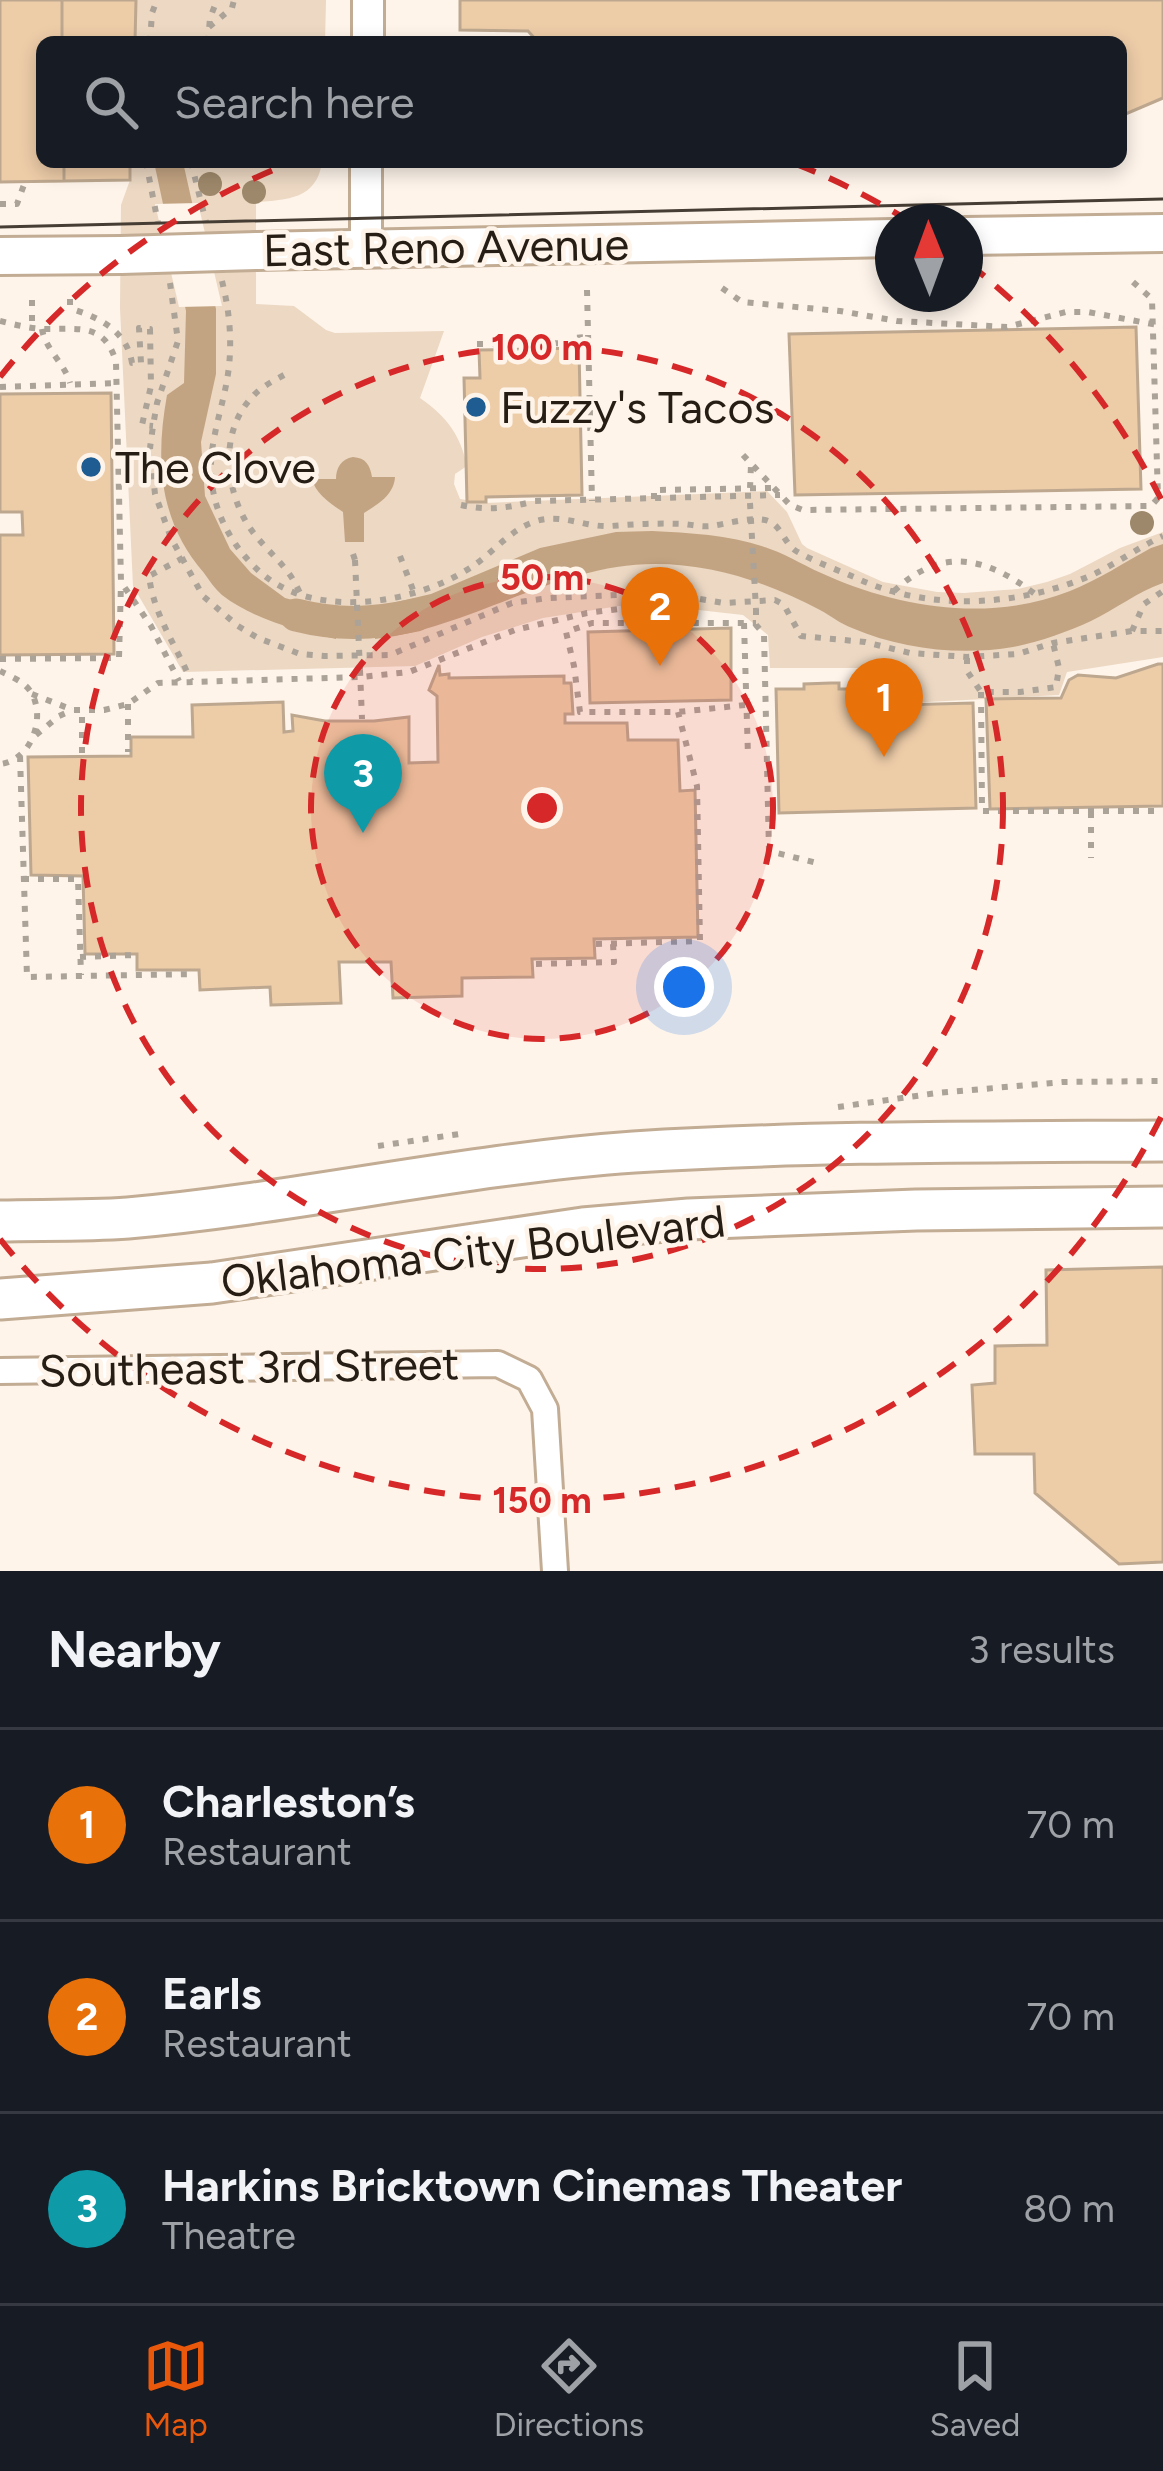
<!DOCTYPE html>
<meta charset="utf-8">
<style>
body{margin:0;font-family:Figtree,sans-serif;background:#20242c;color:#f1f3f6}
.compass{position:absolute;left:875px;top:204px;width:108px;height:108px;border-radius:50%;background:#171b24;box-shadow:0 6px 18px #0003;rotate:359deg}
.you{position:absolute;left:684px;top:987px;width:42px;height:42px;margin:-30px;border:9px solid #fff;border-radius:50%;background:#1a73e8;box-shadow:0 0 0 18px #1a73e833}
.badge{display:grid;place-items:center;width:78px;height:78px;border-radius:50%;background:#ea580c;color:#fff;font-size:39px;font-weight:700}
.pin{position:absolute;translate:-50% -99px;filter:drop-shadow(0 3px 6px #0008)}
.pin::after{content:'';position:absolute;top:63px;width:42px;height:36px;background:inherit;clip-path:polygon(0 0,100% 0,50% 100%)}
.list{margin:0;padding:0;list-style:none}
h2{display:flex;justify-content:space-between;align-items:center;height:156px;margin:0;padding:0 48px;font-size:51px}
h2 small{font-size:39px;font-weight:400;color:#9ea1a6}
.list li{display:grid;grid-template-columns:78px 1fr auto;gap:36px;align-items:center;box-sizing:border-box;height:192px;padding:0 48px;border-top:3px solid #363941}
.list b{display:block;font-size:45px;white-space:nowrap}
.list p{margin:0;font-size:39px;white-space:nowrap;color:#9ea1a6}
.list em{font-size:39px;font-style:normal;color:#9ea1a6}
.icon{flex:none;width:66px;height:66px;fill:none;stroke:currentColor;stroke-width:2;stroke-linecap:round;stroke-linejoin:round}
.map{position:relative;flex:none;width:1163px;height:1571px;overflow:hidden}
.search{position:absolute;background:#171b24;box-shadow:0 6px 18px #0003;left:36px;right:36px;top:36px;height:132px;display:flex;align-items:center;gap:30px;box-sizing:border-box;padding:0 42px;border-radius:18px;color:#9ea1a6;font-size:45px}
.sheet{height:732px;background:#171b24}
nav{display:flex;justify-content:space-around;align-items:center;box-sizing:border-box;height:168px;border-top:3px solid #363941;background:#171b24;font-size:33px;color:#9ea1a6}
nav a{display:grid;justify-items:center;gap:6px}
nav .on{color:#ea580c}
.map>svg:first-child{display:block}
</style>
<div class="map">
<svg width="1163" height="1571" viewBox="0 0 1163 1571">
<rect width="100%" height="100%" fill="#fef4ea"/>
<path fill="#ecd8c3" d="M136 0H326L325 42H135Z
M130 162H322C317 199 287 200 256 202V304L294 306 326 330 335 333 444 331 420 398C447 417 460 434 467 466L455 474 454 484 460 499 485 503 767 491 787 512 802 544 807 548 883 582 937 592 964 593 1018 589 1047 582 1070 574 1120 548 1163 532V657L1067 672 1059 695 870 705 868 668H770L768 635 743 615 663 606H619L543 618 482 637 415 666 183 672 133 586 120 308 121 205 130 180Z"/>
<path fill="#c3a482" d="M154 162H183L216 309V374L201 442 205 496 230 549 251 573 285 598 336 612V639C298 631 253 619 222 595 215 589 209 580 204 573 159 521 155 461 167 395L184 383 186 311Z
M353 457C366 458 370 465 372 477H395C394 495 378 504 364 513V542H345L343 512C331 504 315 493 312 479H336C336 468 341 459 353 457Z
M652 531C691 533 733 535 770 549 790 556 808 568 828 576 903 609 992 622 1070 591 1098 580 1125 562 1151 548L1163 544V583C1137 592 1116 609 1091 621 1067 632 1039 642 1013 647 960 656 901 649 852 628 841 624 831 616 820 610 769 583 714 564 655 564 556 564 472 628 375 639V607L431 594 540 548 616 532Z"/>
<path fill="#fef4ea" d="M198 203 222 306 179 307 155 204Z"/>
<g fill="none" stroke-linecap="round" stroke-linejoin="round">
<path stroke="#c3a482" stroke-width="33" d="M296 615C340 626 372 624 416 615"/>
</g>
<path fill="#edcca8" stroke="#bda78f" stroke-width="3" d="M0 0H62V42H42V162H64V181L0 182Z
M62 0H136L135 42H62Z
M460 0H1163V98L1121 116V42H538L528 31 460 30Z
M64 162H130V180L64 181Z
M1136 327 1141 489 795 495 789 334Z
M579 348 582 495 486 497V502H467L464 378H480L479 350Z
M111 393 114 654 0 655V535H23L22 512H0V394Z
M731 628V700L590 703 588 632Z
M1158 664H1163V806L990 809 986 699 1061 698 1069 680 1078 675 1116 678Z
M439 665 440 675 449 674V678L564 676V683H571L573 714H565V723H627L628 740H678L680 791 695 790 698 937 594 939 595 958 532 959 533 977 462 978V996L393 998 391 962H339L341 1003 271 1005 270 987 200 990 199 970H137V954H85L83 876 31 875 28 757 131 756V737H193L192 705 283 702 284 732 293 731 292 715 325 721H374L409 717V763L438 762 437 696 429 690Z
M831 683H839V689H862V706L973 703 976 808 779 813 776 689H804V684Z
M1163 1267V1562L1119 1564 1035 1493 1034 1454H975L972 1385 995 1383V1346L1047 1345 1046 1270Z"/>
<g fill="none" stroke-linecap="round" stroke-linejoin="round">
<defs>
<path id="minor" d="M0 1371 498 1364 529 1379 545 1409 555 1571"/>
<path id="tertiary" d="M368 42V0
M366 248V162"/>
<path id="secondary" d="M965 236 1163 233
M257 251 893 238
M0 256 121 255"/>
<path id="primary" d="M0 1221C42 1220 85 1221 128 1218 297 1203 464 1164 634 1152 810 1141 987 1142 1163 1141
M0 1299 212 1283 583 1228 689 1219 916 1210 1163 1207"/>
</defs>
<use href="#minor" stroke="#c2ac94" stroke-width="30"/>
<use href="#tertiary" stroke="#c2ac94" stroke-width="36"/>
<use href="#secondary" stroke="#c2ac94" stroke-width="42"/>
<use href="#primary" stroke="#c2ac94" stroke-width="45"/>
<path stroke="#aba298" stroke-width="6" stroke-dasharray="6 9" stroke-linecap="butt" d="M209 27 232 8 234 0
M150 42 152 13 157 0
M208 42 210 18 217 0
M146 162 158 223
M191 162 206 222
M0 204H17L25 182
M222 281C230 313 233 346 227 380 223 403 215 427 212 451 206 498 226 541 260 572 315 621 417 604 473 566 492 553 510 531 531 523 559 511 584 528 611 526 635 524 660 523 684 524 693 525 702 527 711 526 727 524 748 517 765 520 781 523 784 544 796 551 813 561 835 569 854 577 927 612 1018 607 1092 575 1116 564 1139 547 1163 536
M1133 282 1152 299 1158 498
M170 283 178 341 157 403 153 426 150 448 155 494 171 538 203 596 238 626 258 638 300 654 324 656 390 655 512 603 548 598 665 593 724 603 775 600 784 605 801 636 865 642 910 653 967 657 1018 654 1053 643 1132 631H1163
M722 288 742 302 840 311 897 321 1007 327 1066 312H1088L1163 326
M587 290 592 501
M70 299V305L75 310C103 319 127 333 132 363H141L139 328 150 329 151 386 142 425 153 426
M32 300V327
M0 321C16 325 32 329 48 329 81 329 105 324 116 362L121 582 151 626 179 681
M42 329C45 349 65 364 70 383
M477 344 572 343V338L588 337
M284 375C273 381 261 387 253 396 221 429 224 482 245 520 256 540 273 553 287 571 293 578 297 587 301 595
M0 387 116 383
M743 455 790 505 803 510 1151 506 1158 498 1163 497
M750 488 751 465
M654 499V490L772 488
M461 505C489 511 508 508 535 501L780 495
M353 554 355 560
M400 556 415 595
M183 558 149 576C154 616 176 645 191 681
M894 591C942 546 986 557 1035 594
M756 609V625L764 634 769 851 817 863
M744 623 748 756
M1132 631 1144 604 1163 591
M967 658V671L981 692H1020L1056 687 1059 668 1053 643
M0 659 119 658 121 583
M360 670 362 719
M0 671C10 676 26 682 32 694 46 720 30 761 0 764
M981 692 982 811H1163
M32 694 73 710H104L128 704 158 683 361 677 409 672 515 630 587 613 634 607 635 593
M128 704V752
M745 705 678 712H580L574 666 566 632 592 623H756
M36 735 59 716 73 710
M82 753V711
M20 756 27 977 194 974
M1091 812V858
M23 879H78L81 975
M596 944 700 941 697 786 678 712
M80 957 135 955
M536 964 614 962 613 944
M838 1107 937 1093 1063 1082 1163 1081
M378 1146 466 1133"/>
<use href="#minor" stroke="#fff" stroke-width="24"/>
<use href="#tertiary" stroke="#fff" stroke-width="30"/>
<use href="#secondary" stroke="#fff" stroke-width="36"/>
<use href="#primary" stroke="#fff" stroke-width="39"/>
<path stroke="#463d34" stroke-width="3" d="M0 227 1163 199"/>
<defs>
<path id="secondary-bridge" d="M121 255 257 251"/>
</defs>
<use href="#secondary-bridge" stroke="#c2ac94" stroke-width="42" stroke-linecap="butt"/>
<path stroke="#aba298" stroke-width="6" stroke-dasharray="6 9" stroke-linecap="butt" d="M750 503 756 609
M355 560 360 670"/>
<use href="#secondary-bridge" stroke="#fff" stroke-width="36"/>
</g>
<g fill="#9e886b">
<circle cx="210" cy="184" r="12"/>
<circle cx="254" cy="192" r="12"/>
<circle cx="1142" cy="523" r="12"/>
</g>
<circle cx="542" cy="808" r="231" fill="#d62828" fill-opacity=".12"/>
<g fill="none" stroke="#d62828" stroke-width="6" stroke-dasharray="21 15">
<circle cx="542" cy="808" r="231"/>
<circle cx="542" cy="808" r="461"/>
<path d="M1161 1117A692 692 0 0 1 0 1239M0 377A692 692 0 0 1 288 164M796 164A692 692 0 0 1 909 221M968 263A692 692 0 0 1 1161 499"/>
</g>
<g fill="#1e5c92" stroke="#fef4ea" stroke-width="4.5">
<circle cx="476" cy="407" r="12"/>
<circle cx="91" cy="467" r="12"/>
</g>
<g text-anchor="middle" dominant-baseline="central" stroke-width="9" stroke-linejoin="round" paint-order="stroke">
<g font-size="45" fill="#261d14" stroke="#fef4ea">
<text transform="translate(446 247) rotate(-1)">East Reno Avenue</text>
<text transform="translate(473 1251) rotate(-7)">Oklahoma City Boulevard</text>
<text transform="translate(249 1367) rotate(-1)">Southeast 3rd Street</text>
</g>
<g font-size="45" fill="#261d14" stroke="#fef4ea" text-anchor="start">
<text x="500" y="407">Fuzzy's Tacos</text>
<text x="115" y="467">The Clove</text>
</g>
</g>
<circle cx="542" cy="808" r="18" fill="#d62828" stroke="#fef4ea" stroke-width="6"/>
<g font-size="36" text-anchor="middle" font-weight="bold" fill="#d62828" stroke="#fef4ea" stroke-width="9" stroke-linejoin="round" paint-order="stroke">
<text x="542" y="360">100 m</text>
<text x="542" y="590">50 m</text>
<text x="542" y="1513">150 m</text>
</g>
</svg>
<svg class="compass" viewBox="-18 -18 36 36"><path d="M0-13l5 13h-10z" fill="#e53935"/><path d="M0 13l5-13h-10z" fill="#9ea1a6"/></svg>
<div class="you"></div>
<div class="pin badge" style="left:884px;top:757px;background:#e8710a">1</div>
<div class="pin badge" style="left:660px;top:666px;background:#e8710a">2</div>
<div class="pin badge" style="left:363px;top:833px;background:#0f9aa8">3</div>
<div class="search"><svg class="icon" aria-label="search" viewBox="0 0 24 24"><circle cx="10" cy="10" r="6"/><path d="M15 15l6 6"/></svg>Search here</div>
</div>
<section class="sheet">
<h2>Nearby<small>3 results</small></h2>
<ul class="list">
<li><span class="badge" style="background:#e8710a">1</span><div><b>Charleston’s</b><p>Restaurant</p></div><em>70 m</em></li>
<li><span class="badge" style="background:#e8710a">2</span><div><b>Earls</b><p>Restaurant</p></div><em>70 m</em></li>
<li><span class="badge" style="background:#0f9aa8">3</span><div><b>Harkins Bricktown Cinemas Theater</b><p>Theatre</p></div><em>80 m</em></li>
</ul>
</section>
<nav>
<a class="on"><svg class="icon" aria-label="map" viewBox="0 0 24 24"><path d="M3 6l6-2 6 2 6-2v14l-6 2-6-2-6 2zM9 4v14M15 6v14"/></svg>Map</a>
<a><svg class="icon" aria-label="directions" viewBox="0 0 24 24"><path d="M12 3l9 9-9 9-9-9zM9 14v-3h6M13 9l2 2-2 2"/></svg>Directions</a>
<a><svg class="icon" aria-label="saved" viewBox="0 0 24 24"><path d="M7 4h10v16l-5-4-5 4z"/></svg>Saved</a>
</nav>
